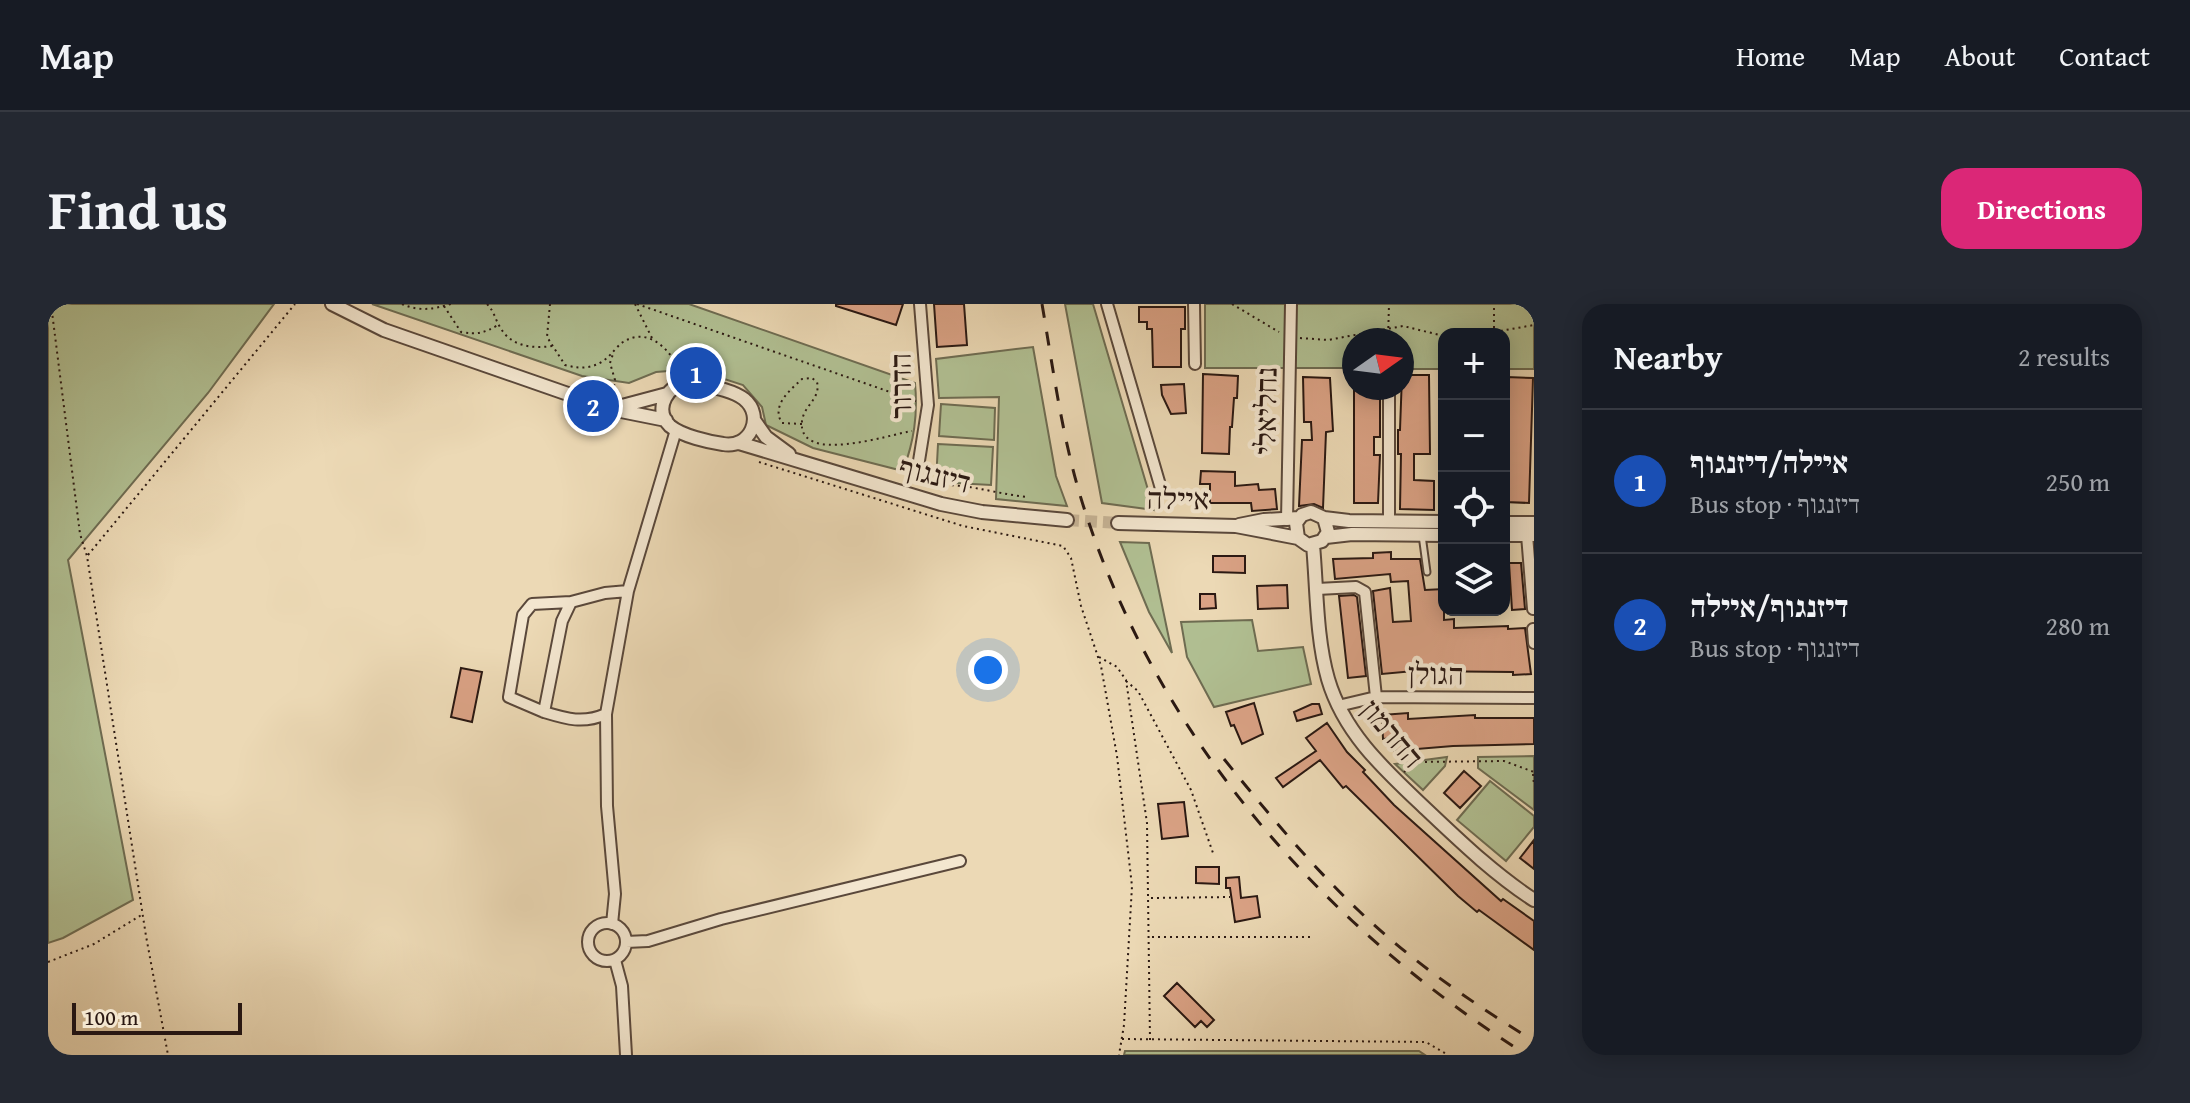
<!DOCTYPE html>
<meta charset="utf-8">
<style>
body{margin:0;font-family:"Gentium Book Plus","Frank Ruhl Libre",serif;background:#242831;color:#f1f3f6}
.controls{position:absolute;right:24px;top:24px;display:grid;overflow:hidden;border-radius:16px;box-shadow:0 4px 20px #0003}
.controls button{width:72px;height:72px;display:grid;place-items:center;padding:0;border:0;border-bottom:2px solid #363941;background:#171b24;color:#f1f3f6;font:40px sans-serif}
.compass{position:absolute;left:1294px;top:24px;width:72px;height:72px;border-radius:50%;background:#171b24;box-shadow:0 4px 20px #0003;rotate:76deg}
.scale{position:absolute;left:24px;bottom:20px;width:170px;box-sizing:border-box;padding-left:8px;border:4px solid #2a1812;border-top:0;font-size:22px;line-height:28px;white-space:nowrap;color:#2a1812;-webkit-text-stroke:6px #f3e6cf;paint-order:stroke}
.you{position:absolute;left:940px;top:366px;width:28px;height:28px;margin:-20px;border:6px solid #fff;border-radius:50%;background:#1a73e8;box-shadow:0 0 0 12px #1a73e833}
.badge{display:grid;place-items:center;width:52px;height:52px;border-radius:50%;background:#db2777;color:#fff;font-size:26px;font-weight:700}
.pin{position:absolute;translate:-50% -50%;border:4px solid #fff;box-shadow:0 2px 8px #0006}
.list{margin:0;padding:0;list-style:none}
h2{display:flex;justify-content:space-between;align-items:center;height:104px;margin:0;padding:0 32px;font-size:34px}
h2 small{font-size:26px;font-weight:400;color:#9ea1a6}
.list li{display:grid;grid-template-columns:52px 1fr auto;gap:24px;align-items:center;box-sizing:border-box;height:144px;padding:0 32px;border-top:2px solid #363941}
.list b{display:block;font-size:30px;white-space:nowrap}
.list p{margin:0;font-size:26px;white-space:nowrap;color:#9ea1a6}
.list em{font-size:26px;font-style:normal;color:#9ea1a6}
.icon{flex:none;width:44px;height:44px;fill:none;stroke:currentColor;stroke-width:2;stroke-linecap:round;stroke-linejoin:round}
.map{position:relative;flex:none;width:1486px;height:751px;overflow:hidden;border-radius:24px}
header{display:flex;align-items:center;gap:48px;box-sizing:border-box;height:112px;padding:0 40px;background:#171b24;border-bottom:2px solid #363941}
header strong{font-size:38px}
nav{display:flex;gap:44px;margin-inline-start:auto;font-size:28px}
.intro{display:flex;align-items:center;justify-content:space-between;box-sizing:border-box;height:192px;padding:0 48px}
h1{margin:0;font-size:56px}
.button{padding:20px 36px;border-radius:24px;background:#db2777;color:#fff;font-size:28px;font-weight:700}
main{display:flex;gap:48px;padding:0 48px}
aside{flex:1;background:#171b24;border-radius:24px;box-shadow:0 4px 20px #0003}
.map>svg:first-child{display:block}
</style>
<header>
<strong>Map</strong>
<nav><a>Home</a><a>Map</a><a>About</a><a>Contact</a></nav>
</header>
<div class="intro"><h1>Find us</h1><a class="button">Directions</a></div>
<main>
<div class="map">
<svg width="1486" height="751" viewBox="0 0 1486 751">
<rect width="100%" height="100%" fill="#ecd9b5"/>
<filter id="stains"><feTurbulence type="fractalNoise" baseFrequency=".0025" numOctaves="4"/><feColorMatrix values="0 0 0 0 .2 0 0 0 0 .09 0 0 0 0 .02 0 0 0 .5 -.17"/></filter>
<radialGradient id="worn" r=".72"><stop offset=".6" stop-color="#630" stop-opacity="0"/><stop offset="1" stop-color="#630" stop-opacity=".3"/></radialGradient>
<path fill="#b1c093" stroke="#6e6c52" stroke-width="2" d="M0 0H226L160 89 20 256 85 596 15 634 0 639Z
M324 0H641L867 79C870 111 866 137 855 167L765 144 718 121 714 103 695 81 646 65 608 68 581 79 534 72Z
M1017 0H1045L1106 206 1054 199Z
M1157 0H1486V65H1456V30H1396V65H1354V36H1306V64H1157Z
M985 43 1008 172 1019 202 948 195 951 93 891 94 888 55Z
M893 100 947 104 946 136 891 132Z
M890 140 945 143 943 181 888 178Z
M1072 238 1101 239 1124 349 1101 308Z
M1204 316 1210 347 1255 343 1263 380 1166 403 1139 353 1133 318Z
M1486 452V506L1430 464V453Z
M1399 453 1397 462 1375 486 1347 460Z
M1442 477 1486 512V523L1458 557 1409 516Z
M1077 747H1371L1377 751H1076Z"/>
<path fill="#daa285" stroke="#2a1812" stroke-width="2" d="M788 0H855L848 21 788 2Z
M886 0H916L919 41 889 43Z
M1091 3H1137V25H1133V63H1105L1104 25H1099V18H1091Z
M1155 70 1190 72 1189 94H1186L1184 123H1182L1181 150 1154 149Z
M1354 71H1381L1382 150H1366V176L1386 177V206L1352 205 1353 150H1350V126H1352Z
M1255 73 1282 74 1285 127 1278 128 1275 204 1266 200 1251 202 1254 136H1264L1263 118H1256Z
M1458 73 1485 74 1481 199 1457 198Z
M1136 80 1138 109 1123 110 1114 91 1113 81Z
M1306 84H1332V133H1326V151H1332L1330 199H1306Z
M1153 167 1187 168V182L1210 180 1211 186 1227 185 1229 205 1204 207 1203 199H1162V180H1152Z
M1343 248V255H1372L1377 286 1396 285V316L1406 315V324L1460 322V325L1477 324 1483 370 1465 371V368L1366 367 1334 370 1325 287 1342 284 1345 318 1363 317 1360 277 1343 278 1342 270 1287 275 1285 255 1325 254V249Z
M1165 252H1197V269L1165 268Z
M1461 259H1473L1477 305 1464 306Z
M1239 281 1240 304 1210 305 1209 282Z
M1152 290H1167L1168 304 1152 305Z
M1306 291 1309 293 1318 372 1300 374 1291 292Z
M413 364 434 368 424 418 403 413Z
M1206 399 1215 430 1194 440 1186 421 1183 422 1178 408Z
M1264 400H1271L1274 410 1249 417 1246 408Z
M1360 409V415L1427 411V414H1486V440L1405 442 1345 447V434L1335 435 1334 411Z
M1279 419 1299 448 1317 466 1315 468 1346 501 1453 597 1455 595 1486 617V646L1431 606 1429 608 1410 592 1298 482 1295 484 1272 456 1235 483 1228 474 1268 447 1258 434Z
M1416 467 1433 482 1412 504 1396 489Z
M1136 498 1140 532 1114 535 1110 500Z
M1486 536V565L1472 554Z
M1148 563H1171V580L1148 579Z
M1191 573 1193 594 1209 592 1212 613 1187 618 1182 584H1178V574Z
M1129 679 1166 716 1159 723 1153 717 1147 723 1116 692Z"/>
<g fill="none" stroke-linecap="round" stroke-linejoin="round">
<path stroke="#c5b294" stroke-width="12" stroke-dasharray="12 6" stroke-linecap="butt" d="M1019 216 1070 219"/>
<defs>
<path id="service" d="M1374 231 1379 268"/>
<path id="minor" d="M1059 0 1114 188
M1146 0 1147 60
M870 163 880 101 872 0
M1239 216 1243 0
M1341 217V84
M1479 231 1485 305
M1269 285 1308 283 1317 288 1328 393
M523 298 514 317 496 408C519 415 535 420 558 410
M1485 325 1486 339
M1290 402 1328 393 1486 394
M496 408 461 393 475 311 484 300 523 298 557 289 580 287
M540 638a19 19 0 1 1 38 0a19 19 0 1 1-38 0Z
M564 620 567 590 559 502 558 410 580 287 628 126
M578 638 600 637 673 615 912 557
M567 656 574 682 578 751"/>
<path id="tertiary" d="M284 0 336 26 563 105 618 116
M642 78C658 82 683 85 696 95 717 112 702 145 675 140 661 138 634 132 622 122 604 104 621 79 642 78Z
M574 102 619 90
M706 116 718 133 741 150
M691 139 893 200 934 208 1019 216
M1276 214 1280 228 1274 237 1260 241 1250 234 1248 219 1254 211 1263 208 1276 214 1301 217 1396 218
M1070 219 1188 222 1250 234
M1456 219H1486
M1191 221 1216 216 1251 214
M1456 231H1486
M1278 233 1304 230 1396 231
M1265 241C1269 284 1268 333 1280 375 1296 430 1338 467 1378 505 1413 538 1446 570 1486 596"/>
</defs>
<use href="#service" stroke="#5a483b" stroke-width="9"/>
<use href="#minor" stroke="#5a483b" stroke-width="14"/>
<use href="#tertiary" stroke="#5a483b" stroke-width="16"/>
<path stroke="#2a1812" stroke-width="2" stroke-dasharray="2 4" stroke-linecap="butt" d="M3 0 32 230 39 252 98 632 120 751
M354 0C372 8 385 5 403 0
M439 0C446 7 447 15 452 23 462 42 484 45 504 42
M502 0 499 33 517 61C535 66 550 64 563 50 567 46 572 39 577 37 600 23 623 46 631 66
M587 0 604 34
M589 0 868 97
M1184 0 1231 28
M396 2 413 28C429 31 436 29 450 21
M1435 30 1486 21
M1446 30V0
M1252 34 1280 36 1355 22 1396 32
M1340 36 1341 0
M564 94 567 76 562 59 565 50
M754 120 734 119C723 102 741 87 754 75L764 74 769 78C773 95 756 101 754 117 749 162 843 130 864 127
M711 158 915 222 1015 242 1023 254 1033 302 1053 362 1069 452 1084 582 1076 721 1071 751
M875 174C893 183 908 180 927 184 944 187 961 191 979 193
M40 251 247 0
M1051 353 1069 363 1078 376 1099 519 1102 736
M1078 377 1090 387 1143 486 1165 549
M1356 468 1371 458 1456 457 1486 468
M1485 470 1486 481
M1103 594 1182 593
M1104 633H1266
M0 658 46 640 95 610
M1074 735 1378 738 1400 751"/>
<use href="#service" stroke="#f3e6cf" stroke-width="5"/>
<use href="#minor" stroke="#f3e6cf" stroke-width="10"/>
<use href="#tertiary" stroke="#f3e6cf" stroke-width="12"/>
<path stroke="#2a1812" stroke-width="3" stroke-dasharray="14 14" stroke-linecap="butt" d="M994 0C1006 70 1015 140 1037 207 1111 436 1278 625 1479 751
M1176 455C1218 507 1261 559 1310 606 1362 656 1424 699 1486 737"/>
</g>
<g text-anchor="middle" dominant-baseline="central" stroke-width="8" stroke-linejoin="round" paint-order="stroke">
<g font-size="30" fill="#2a1812" stroke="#f3e6cf">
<text transform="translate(852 82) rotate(-91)">הדרור</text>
<text transform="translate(1217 107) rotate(-89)">נחליאלי</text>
<text transform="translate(887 170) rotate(14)">דיזנגוף</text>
<text transform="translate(1130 194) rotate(1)">איילה</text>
<text transform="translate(1388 369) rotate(1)">הגולן</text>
<text transform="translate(1345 429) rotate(50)">החרמון</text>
</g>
</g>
<rect width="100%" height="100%" filter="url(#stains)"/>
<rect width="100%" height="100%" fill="url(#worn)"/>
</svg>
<div class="controls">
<button>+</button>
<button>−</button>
<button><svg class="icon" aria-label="locate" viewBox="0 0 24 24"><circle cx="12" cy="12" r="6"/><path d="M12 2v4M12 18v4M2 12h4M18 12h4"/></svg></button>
<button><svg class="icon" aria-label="layers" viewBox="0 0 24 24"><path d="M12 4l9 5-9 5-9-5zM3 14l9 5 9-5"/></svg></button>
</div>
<svg class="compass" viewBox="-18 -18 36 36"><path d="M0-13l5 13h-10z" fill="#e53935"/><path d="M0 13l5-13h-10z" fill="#9ea1a6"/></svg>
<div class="scale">100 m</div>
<div class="you"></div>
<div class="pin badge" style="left:648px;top:69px;background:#1a4fb4">1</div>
<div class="pin badge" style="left:545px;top:102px;background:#1a4fb4">2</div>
</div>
<aside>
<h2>Nearby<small>2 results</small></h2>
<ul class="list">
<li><span class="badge" style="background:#1a4fb4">1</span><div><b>איילה/דיזנגוף</b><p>Bus stop · דיזנגוף</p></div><em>250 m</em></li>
<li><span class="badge" style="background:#1a4fb4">2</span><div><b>דיזנגוף/איילה</b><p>Bus stop · דיזנגוף</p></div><em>280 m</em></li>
</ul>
</aside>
</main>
